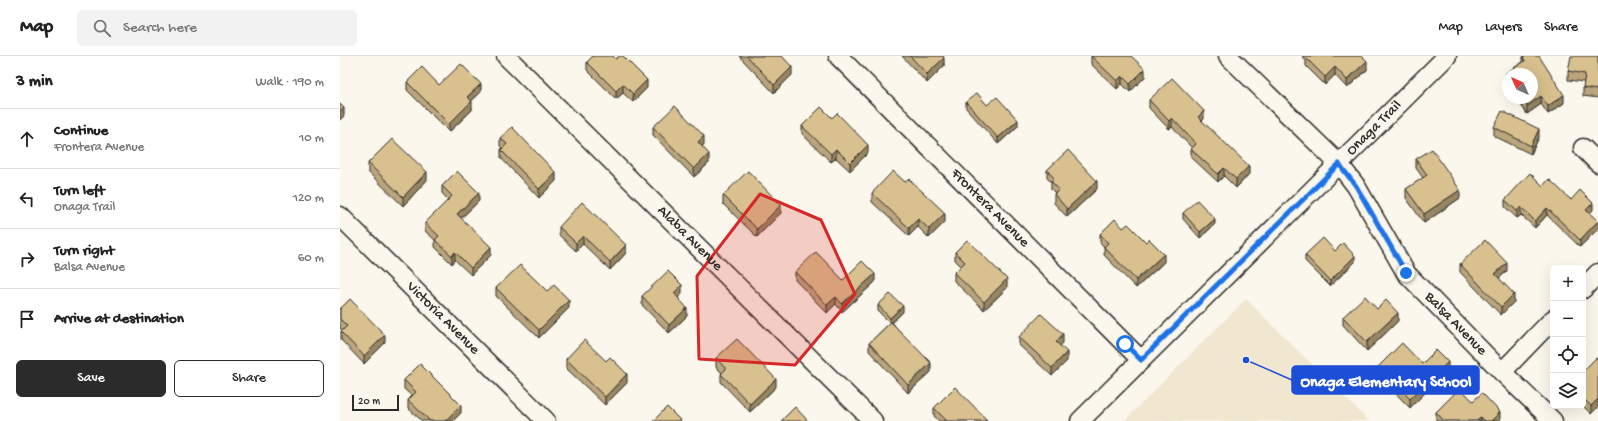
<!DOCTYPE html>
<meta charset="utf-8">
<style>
body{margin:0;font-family:"Gochi Hand",sans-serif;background:#f2f2f2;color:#222}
.controls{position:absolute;right:12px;bottom:12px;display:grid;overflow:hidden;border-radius:6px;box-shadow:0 4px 16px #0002}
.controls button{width:36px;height:36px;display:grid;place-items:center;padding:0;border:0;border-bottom:1px solid #e0e0e0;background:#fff;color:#222;font:20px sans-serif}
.compass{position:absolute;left:1162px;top:12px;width:36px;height:36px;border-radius:50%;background:#fff;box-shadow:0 4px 16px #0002;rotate:315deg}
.scale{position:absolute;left:12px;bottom:10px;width:47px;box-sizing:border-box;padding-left:4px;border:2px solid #2b2b2b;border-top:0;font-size:11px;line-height:14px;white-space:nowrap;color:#2b2b2b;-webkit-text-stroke:3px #fbf7ec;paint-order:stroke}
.stop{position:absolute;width:12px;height:12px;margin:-9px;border:3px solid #1a73e8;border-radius:50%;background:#fff}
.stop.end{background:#1a73e8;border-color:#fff;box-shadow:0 1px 4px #0008}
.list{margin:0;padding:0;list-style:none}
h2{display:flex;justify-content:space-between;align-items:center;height:52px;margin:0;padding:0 16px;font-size:17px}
h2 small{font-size:13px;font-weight:400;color:#767676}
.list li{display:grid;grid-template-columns:26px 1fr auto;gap:12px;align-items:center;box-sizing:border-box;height:60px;padding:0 16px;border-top:1px solid #e0e0e0}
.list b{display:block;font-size:15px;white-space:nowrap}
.list p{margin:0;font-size:13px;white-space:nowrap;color:#767676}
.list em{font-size:13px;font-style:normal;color:#767676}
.actions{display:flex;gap:8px;padding:12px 16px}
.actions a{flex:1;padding:9px 0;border:1px solid #2b2b2b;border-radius:6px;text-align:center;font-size:14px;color:#2b2b2b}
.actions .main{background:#2b2b2b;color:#fff}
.icon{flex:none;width:22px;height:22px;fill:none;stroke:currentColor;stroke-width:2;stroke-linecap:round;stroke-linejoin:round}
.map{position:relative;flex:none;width:1258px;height:365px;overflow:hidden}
header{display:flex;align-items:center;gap:24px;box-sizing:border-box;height:56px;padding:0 20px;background:#fff;border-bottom:1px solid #e0e0e0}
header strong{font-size:19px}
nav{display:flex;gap:22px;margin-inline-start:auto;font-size:14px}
.search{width:280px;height:36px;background:#f2f2f2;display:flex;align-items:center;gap:10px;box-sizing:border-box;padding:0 14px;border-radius:6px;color:#767676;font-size:15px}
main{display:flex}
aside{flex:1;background:#fff}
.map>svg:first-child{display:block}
</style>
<header>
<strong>Map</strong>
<div class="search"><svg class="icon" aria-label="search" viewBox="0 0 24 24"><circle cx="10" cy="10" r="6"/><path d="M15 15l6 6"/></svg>Search here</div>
<nav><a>Map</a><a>Layers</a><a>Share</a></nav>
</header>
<main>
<aside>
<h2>3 min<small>Walk · 190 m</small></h2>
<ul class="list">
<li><svg class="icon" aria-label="ahead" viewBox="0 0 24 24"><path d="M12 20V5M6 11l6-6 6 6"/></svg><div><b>Continue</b><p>Frontera Avenue</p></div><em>10 m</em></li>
<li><svg class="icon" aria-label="left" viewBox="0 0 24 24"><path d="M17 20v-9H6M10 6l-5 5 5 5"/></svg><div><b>Turn left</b><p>Onaga Trail</p></div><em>120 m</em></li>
<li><svg class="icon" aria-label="right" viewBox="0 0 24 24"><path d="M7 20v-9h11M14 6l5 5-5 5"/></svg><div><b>Turn right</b><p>Balsa Avenue</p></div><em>60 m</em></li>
<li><svg class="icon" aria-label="arrive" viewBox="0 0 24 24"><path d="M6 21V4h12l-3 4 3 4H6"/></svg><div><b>Arrive at destination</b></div></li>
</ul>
<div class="actions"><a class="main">Save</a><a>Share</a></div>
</aside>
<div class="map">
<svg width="1258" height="365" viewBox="0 0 1258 365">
<rect width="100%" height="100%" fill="#fbf7ec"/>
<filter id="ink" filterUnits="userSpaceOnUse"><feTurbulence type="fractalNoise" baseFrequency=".025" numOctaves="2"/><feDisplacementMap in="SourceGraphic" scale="8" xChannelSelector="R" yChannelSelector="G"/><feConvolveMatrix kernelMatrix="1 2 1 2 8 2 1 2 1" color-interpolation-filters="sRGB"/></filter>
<g filter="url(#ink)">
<path fill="#f1e6d0" d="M906 243 1029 365H784Z"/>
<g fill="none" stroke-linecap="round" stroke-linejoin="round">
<defs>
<g id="minor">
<path id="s1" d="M166 0 533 365"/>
<path id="s2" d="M498 0 801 304"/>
<path id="s3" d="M888 0 999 108 1016 130 1066 217 1162 316 1213 365"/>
<path d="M1243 92 1258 107"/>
<path id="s4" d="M0 160 206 365"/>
<path d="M1243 233 1258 217"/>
<path d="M1162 316 1213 263"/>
<path id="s5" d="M740 365 1107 0"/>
</g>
</defs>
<use href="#minor" stroke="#2b2b2b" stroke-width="21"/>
<use href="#minor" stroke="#fbf7ec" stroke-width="18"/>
</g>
<path fill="#bba57b" stroke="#2b2b2b" d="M399 0H442L452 19 434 37Z
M562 0H603L604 10 587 27Z
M751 0H791L805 21 790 36 782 28 777 33 751 8Z
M962 0H1022L1027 14 1007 32 995 19 985 29 966 10V5Z
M1258 0V42L1243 40V32L1244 26 1228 24V15Z
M1183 1 1224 47 1208 58 1201 48 1187 58 1176 42H1192L1168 18V29L1166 26V17L1183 6Z
M247 6 307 32 293 46 283 37 276 43 247 14Z
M67 26 99 29 141 36 131 45 132 54 109 76 67 34Z
M809 44 864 63 862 65 909 118 896 132 884 120 878 126 851 101V93L852 92 832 71 829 73 809 52Z
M626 46 647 49 678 70 658 88 626 52Z
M492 62 528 97 510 115 496 102 491 106 462 78V70Z
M313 71 364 88 362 91 369 107 354 121 313 79Z
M1154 71 1199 81 1191 98 1154 80Z
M160 82 216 125 199 142 161 102V94L162 92 160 90Z
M1076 103 1120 142 1084 167 1066 142V133L1083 122 1076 112Z
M28 107 87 124 63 150 28 116Z
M707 114 757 133 727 161 714 147V138L715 137 711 133V126L707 122Z
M102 130 139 145 121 162 151 199 131 219 115 204 112 208 95 191V184L85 175V167L108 144 102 137Z
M1203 130 1253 154 1249 157 1240 191 1207 159 1195 172 1181 159 1177 162 1165 151V144Z
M532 137 605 166 589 182 578 171 569 180 532 146Z
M383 139 441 157 417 181 383 148Z
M843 157 875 168 860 182 843 163Z
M219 171 286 197 270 214 243 188 236 195 219 179Z
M783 172 806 186 824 206 796 232 764 199V191L760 186V178Z
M995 195 1015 206 990 230 965 205V199Z
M615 196 667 232 644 254 614 225V217L621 210 615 204Z
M1120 208 1167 215 1159 222 1174 246 1161 259 1120 216Z
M455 216 503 224 535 226 502 256 496 248 487 257 455 224Z
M156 232 207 235 229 252 199 282 156 240Z
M342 238 338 242 347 260 329 277 302 249V240Z
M538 249 563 256 552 266 591 316 568 337 529 295V287L550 267 538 255Z
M0 253 45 287 24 308 1 284V276L2 274 0 272Z
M1037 253 1058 265 1027 295 1003 269V261Z
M679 281 723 287 720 290 727 305 712 320 679 289Z
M376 302 436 331 410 356 381 326V318L382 317 376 311Z
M226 303 287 327 265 349 226 312Z
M1258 304 1251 358 1243 350V315Z
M1082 308 1108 314 1070 352 1038 319V311Z
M1213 309V320L1212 319V310Z
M64 324 121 357 113 365H82L68 352V344L72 340 64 333Z
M1133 345 1160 364 1159 365H1096V356Z
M594 352 648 365H599L594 360Z"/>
<path fill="#988664" stroke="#2b2b2b" d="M604 2V10L587 27V18Z
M1027 5V14L1007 32V24Z
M452 11V19L434 37V29Z
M995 11V19L985 29V21Z
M805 13V21L790 36V28Z
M782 20V28L777 33V25Z
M307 24V32L293 46V38Z
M141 28V36L127 49V41Z
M283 28V37L276 43V35Z
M1224 39V47L1208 58V50Z
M1201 40V48L1187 58V50Z
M132 45V54L109 76V68Z
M4 52V60L0 64V55Z
M864 55V63L858 69V61Z
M832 62V71L829 73V65Z
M678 64V70L658 88V82Z
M1199 73V81L1191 98V90Z
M364 80V88L358 95V86Z
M528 89V97L510 115V107Z
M496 93V102L491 106V98Z
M369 98V107L354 121V113Z
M909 110V118L896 132V123Z
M884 112V120L878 126V118Z
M87 116V124L63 150V141Z
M216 117V125L199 142V133Z
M757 125V133L727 161V153Z
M1120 134V142L1084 167V158Z
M139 137V145L117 166V158Z
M1253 147V154L1246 161V154Z
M441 149V157L417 181V173Z
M1181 151V159L1177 162V155Z
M1207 152V159L1195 172V165Z
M605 157V166L589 182V173Z
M578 163V171L569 180V172Z
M875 163V168L860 182V176Z
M1258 165V173L1240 191V184Z
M243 180V188L236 195V187Z
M286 189V197L270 214V206Z
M151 191V199L131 219V212Z
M115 196V204L112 208V200Z
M824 198V206L796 232V224Z
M1015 200V206L990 230V225Z
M1167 207V215L1155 226V218Z
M535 218V226L502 256V248Z
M667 223V232L644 254V246Z
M342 229V238L334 246V237Z
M1174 238V246L1161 259V251Z
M496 241V248L487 257V249Z
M229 244V252L199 282V274Z
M563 250V256L550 268V262Z
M347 252V260L329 277V269Z
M1058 257V265L1027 295V286Z
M723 278V287L716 294V286Z
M45 279V287L24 308V300Z
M727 296V305L712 320V312Z
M1108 306V314L1070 352V343Z
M591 307V316L568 337V329Z
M287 318V327L265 349V341Z
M436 323V331L410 356V348Z
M1258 343V351L1251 358V350Z
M121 349V357L113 365H105Z
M1160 356V364L1159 365H1151Z
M1141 361V365H1137Z"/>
<path fill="#d9c08f" stroke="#2b2b2b" d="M253 0H273L276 3 279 0H283L307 24 293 38 283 28 276 35 247 6Z
M407 0H442L452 11 434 29Z
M570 0H603L604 2 587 18Z
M751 0H791L805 13 790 28 782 20 777 25Z
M968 0H1022L1027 5 1007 24 995 11 985 21 966 2Z
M1184 0H1199L1224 39 1208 50 1201 40 1187 50 1182 42H1192V18H1168V21L1166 17 1185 5 1183 1Z
M1231 0H1258V34L1243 32 1245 18 1228 15Z
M121 8 141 28 127 41 132 45 109 68 67 26 82 11 99 29Z
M832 22 864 55 858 61 909 110 896 123 884 112 878 118 851 93 856 88 832 62 829 65 809 44Z
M637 37 647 49 657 41 678 64 658 82 626 46Z
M0 48 4 52 0 55Z
M335 50 364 80 358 86 369 98 354 113 313 71Z
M481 51 492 62 497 57 528 89 510 107 496 93 491 98 462 70Z
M1162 55 1199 73 1191 90 1154 71Z
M172 71 216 117 199 133 161 94 167 88 160 82Z
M52 83 87 116 63 141 28 107Z
M1092 93 1120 134 1084 158 1066 133 1087 119 1076 103Z
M728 94 757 125 727 153 714 138 719 134 711 125 714 122 707 114Z
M117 115 139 137 117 158 151 191 131 212 115 196 112 200 95 184 99 180 85 167 112 140 102 130Z
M408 115 441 149 417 173 383 139Z
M553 115 565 126 569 123 605 157 589 173 578 163 569 172 532 137Z
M1190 117 1203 130 1209 123 1231 144 1240 134 1253 147 1246 154 1258 165 1240 184 1207 152 1195 165 1181 151 1177 155 1165 144Z
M857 144 875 163 860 176 843 157Z
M242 146 286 189 270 206 243 180 236 187 219 171Z
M775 163 783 172 788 168 806 186 809 183 824 198 796 224 764 191 768 187 760 178Z
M983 182 995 195 1003 187 1015 200 990 225 965 199Z
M627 184 667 223 644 246 614 217 625 206 615 196Z
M1145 184 1167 207 1155 218 1174 238 1161 251 1120 208Z
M476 196 503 224 522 205 535 218 502 248 496 241 487 249 455 216Z
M180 209 207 235 214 229 229 244 199 274 156 232Z
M328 215 342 229 334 237 347 252 329 269 302 240Z
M550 238 563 250 550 262 538 249Z
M1025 240 1037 253 1046 244 1058 257 1027 286 1003 261Z
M10 243 45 279 24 300 1 276 7 270 0 263V253Z
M701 258 723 278 716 286 727 296 712 312 679 281Z
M551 266 591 307 568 329 529 287Z
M397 283 436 323 410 348 381 318 386 313 376 302Z
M244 284 266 305 270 301 287 318 265 341 226 303Z
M1062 287 1082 308 1096 294 1108 306 1070 343 1038 311Z
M1256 302 1258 304V343L1251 350 1243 342V315Z
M80 308 121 349 105 365H90L68 344 76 336 64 324Z
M615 331 648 365H607L594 352Z
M1120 332 1133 345 1142 337 1160 356 1151 365H1145L1141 361 1137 365H1104L1096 356Z
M327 351 341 365H313Z
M455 351 468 365H441Z"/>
</g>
<g fill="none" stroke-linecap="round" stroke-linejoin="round" filter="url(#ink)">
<path stroke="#1a73e8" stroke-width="5" d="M785 288 801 304 999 108 1016 130 1066 217"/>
</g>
<path fill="#d62828" fill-opacity="0.2" stroke="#d62828" stroke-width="3" stroke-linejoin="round" d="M420 138 481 164 515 238 455 309 359 303 357 220Z"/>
<g text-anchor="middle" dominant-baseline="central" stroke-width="3" stroke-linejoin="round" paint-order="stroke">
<g font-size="15" fill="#2b2b2b" stroke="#fbf7ec">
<text stroke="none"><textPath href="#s5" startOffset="415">Onaga Trail</textPath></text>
<text stroke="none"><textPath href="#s2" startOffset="215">Frontera Avenue</textPath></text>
<text stroke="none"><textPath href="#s1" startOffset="259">Alaba Avenue</textPath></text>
<text stroke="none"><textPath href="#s4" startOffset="145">Victoria Avenue</textPath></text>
<text stroke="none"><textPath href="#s3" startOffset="354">Balsa Avenue</textPath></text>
</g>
</g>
<path fill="none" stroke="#1d4ed8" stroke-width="1.5" d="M906 304L952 324"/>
<circle fill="#1d4ed8" stroke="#fbf7ec" stroke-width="1.5" cx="906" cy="304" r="4"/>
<rect fill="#1d4ed8" stroke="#1d4ed8" stroke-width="1.5" x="952" y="310" width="187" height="28" rx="4"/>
<g font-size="16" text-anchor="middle" font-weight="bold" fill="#fff">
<text x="1046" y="330">Onaga Elementary School</text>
</g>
</svg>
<div class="controls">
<button>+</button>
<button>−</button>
<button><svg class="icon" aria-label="locate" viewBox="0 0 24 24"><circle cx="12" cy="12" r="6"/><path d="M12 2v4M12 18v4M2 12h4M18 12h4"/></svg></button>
<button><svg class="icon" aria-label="layers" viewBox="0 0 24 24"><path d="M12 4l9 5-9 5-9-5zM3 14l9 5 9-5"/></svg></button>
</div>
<svg class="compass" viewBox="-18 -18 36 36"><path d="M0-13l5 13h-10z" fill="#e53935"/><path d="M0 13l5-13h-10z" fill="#767676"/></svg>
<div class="scale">20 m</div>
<div class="stop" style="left:785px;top:288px"></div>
<div class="stop end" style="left:1066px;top:217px"></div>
</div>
</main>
